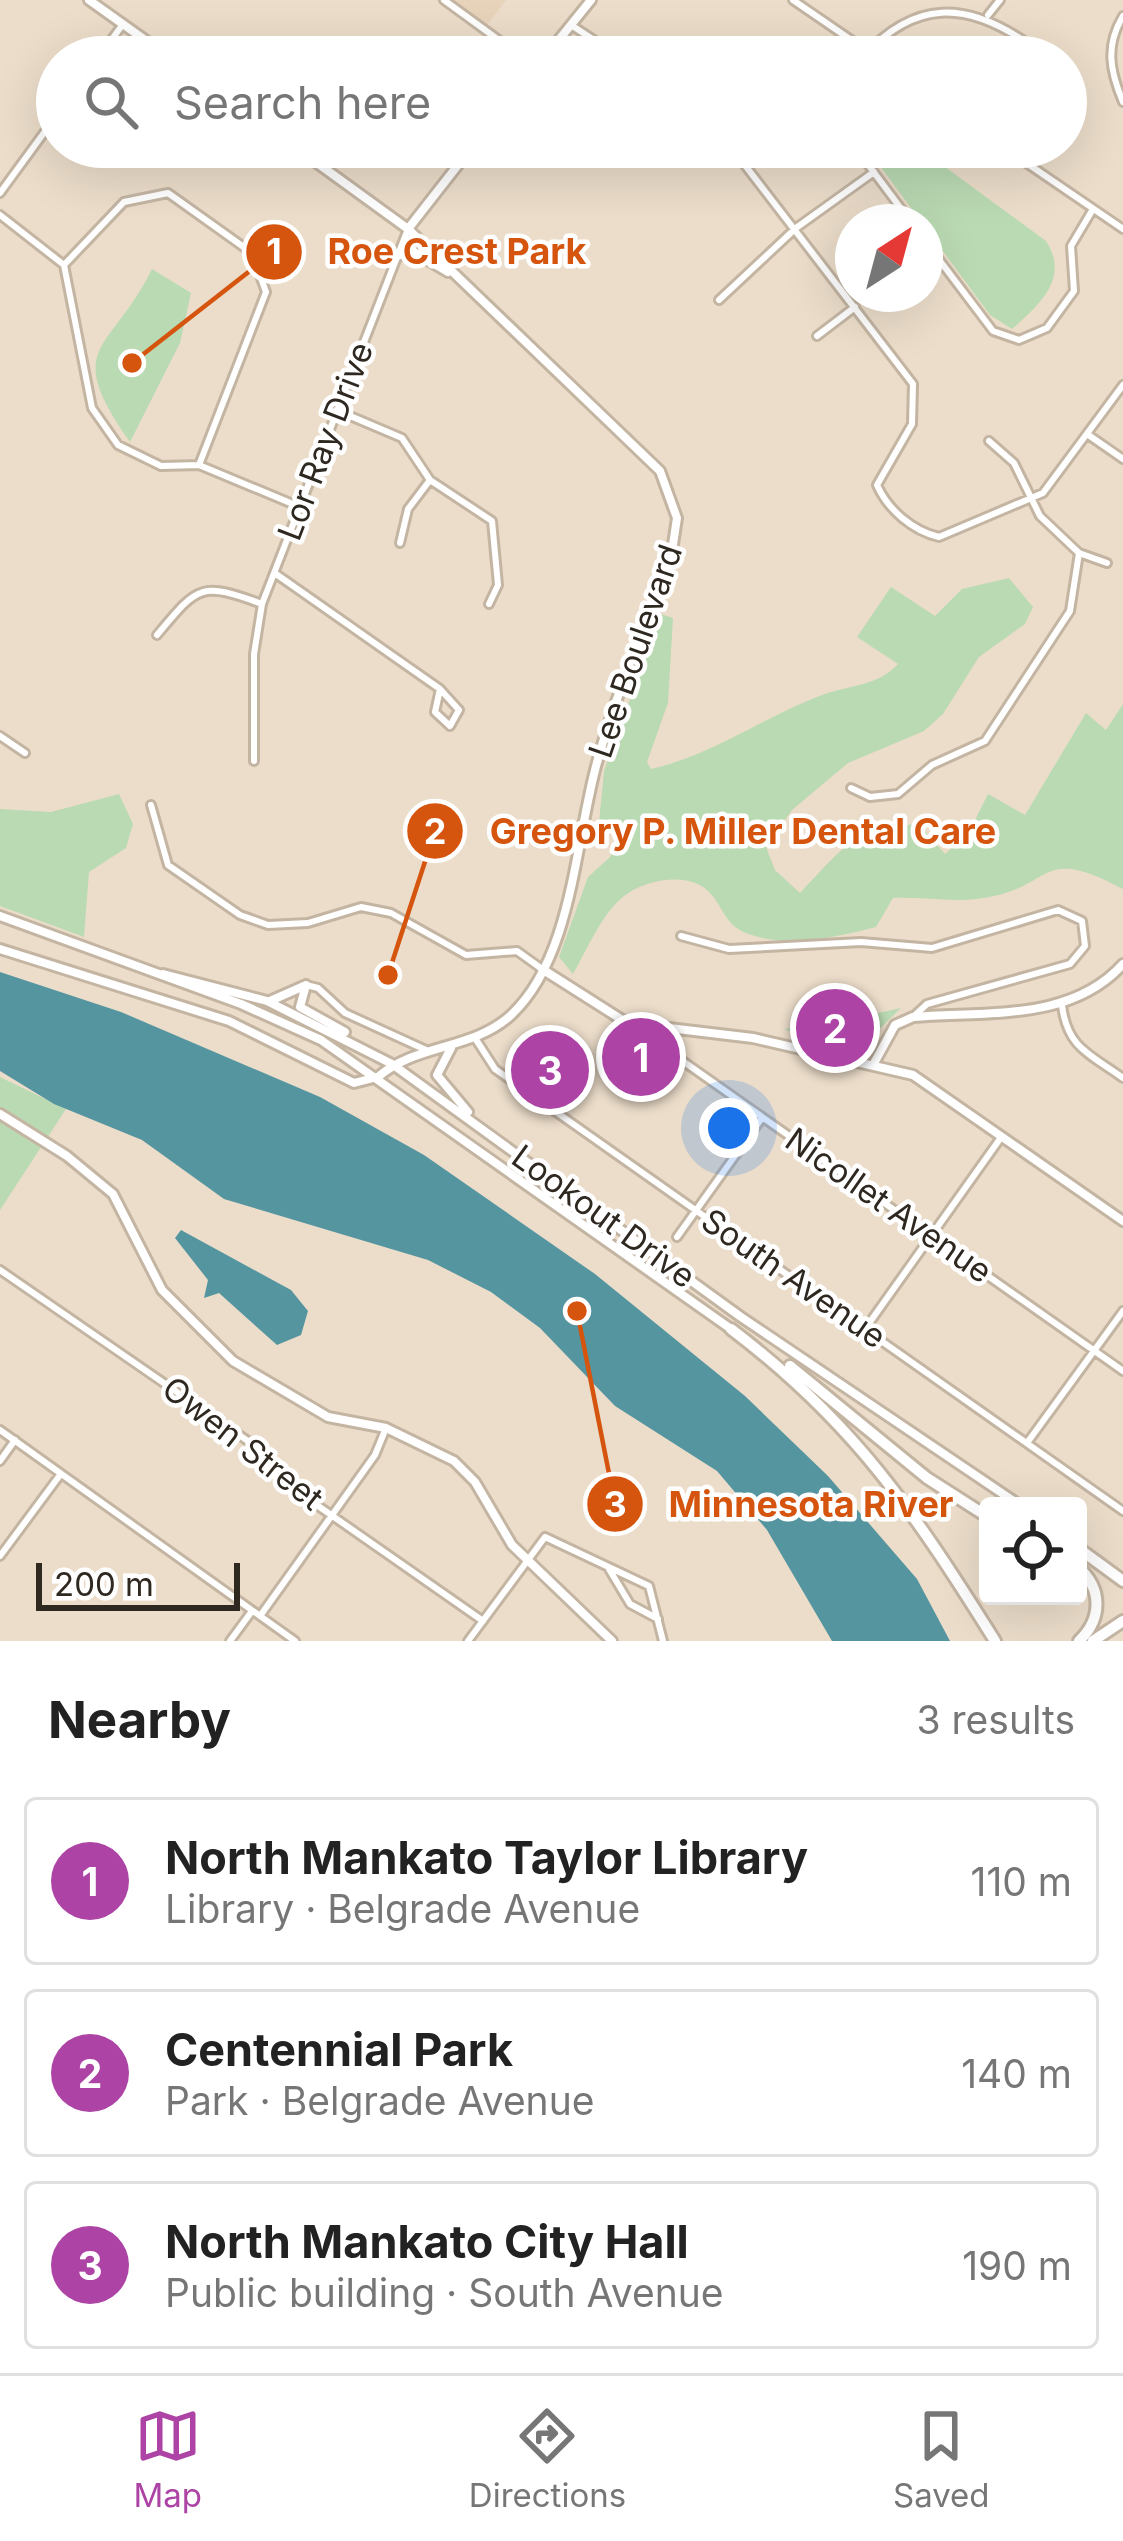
<!DOCTYPE html>
<meta charset="utf-8">
<style>
body{margin:0;font-family:Inter,sans-serif;background:#f6f6f6;color:#222}
.controls{position:absolute;right:36px;bottom:36px;display:grid;overflow:hidden;border-radius:12px;box-shadow:0 12px 48px #0002}
.controls button{width:108px;height:108px;display:grid;place-items:center;padding:0;border:0;border-bottom:3px solid #e0e0e0;background:#fff;color:#222;font:60px sans-serif}
.compass{position:absolute;left:835px;top:204px;width:108px;height:108px;border-radius:50%;background:#fff;box-shadow:0 12px 48px #0002;rotate:36deg}
.scale{position:absolute;left:36px;bottom:30px;width:204px;box-sizing:border-box;padding-left:12px;border:6px solid #2e2821;border-top:0;font-size:33px;line-height:42px;white-space:nowrap;color:#2e2821;-webkit-text-stroke:9px #fff;paint-order:stroke}
.you{position:absolute;left:729px;top:1128px;width:42px;height:42px;margin:-30px;border:9px solid #fff;border-radius:50%;background:#1a73e8;box-shadow:0 0 0 18px #1a73e833}
.badge{display:grid;place-items:center;width:78px;height:78px;border-radius:50%;background:#ac43a5;color:#fff;font-size:39px;font-weight:700}
.pin{position:absolute;translate:-50% -50%;border:6px solid #fff;box-shadow:0 3px 12px #0006}
.list{margin:0;padding:0;list-style:none}
h2{display:flex;justify-content:space-between;align-items:center;height:156px;margin:0;padding:0 48px;font-size:51px}
h2 small{font-size:39px;font-weight:400;color:#767676}
.list li{display:grid;grid-template-columns:78px 1fr auto;gap:36px;align-items:center;box-sizing:border-box;height:168px;margin:0 24px 24px;padding:0 24px;border:3px solid #e0e0e0;border-radius:12px}
.list b{display:block;font-size:45px;white-space:nowrap}
.list p{margin:0;font-size:39px;white-space:nowrap;color:#767676}
.list em{font-size:39px;font-style:normal;color:#767676}
.icon{flex:none;width:66px;height:66px;fill:none;stroke:currentColor;stroke-width:2;stroke-linecap:round;stroke-linejoin:round}
.map{position:relative;flex:none;width:1123px;height:1641px;overflow:hidden}
.search{position:absolute;background:#fff;box-shadow:0 12px 48px #0002;left:36px;right:36px;top:36px;height:132px;display:flex;align-items:center;gap:30px;box-sizing:border-box;padding:0 42px;border-radius:66px;color:#767676;font-size:45px}
.sheet{height:732px;background:#fff}
nav{display:flex;justify-content:space-around;align-items:center;box-sizing:border-box;height:168px;border-top:3px solid #e0e0e0;background:#fff;font-size:33px;color:#767676}
nav a{display:grid;justify-items:center;gap:6px}
nav .on{color:#ac43a5}
.map>svg:first-child{display:block}
</style>
<div class="map">
<svg width="1123" height="1641" viewBox="0 0 1123 1641">
<rect width="100%" height="100%" fill="#ecddca"/>
<path fill="#e7d3ba" d="M438 0H506L482 32Z"/>
<path fill="#badab3" d="M866 147H918L1046 241C1070 278 1040 304 1012 329L990 315Z
M152 269 191 293 180 343 130 442C61 344 110 354 152 269Z
M1009 578 1033 607 1025 624 979 657 943 714 924 731 848 763 792 810 766 847 775 870 800 893C848 843 845 836 918 823L945 854 968 834 988 794 1025 815 1086 713 1106 730 1123 704V889C1035 842 1056 890 977 899 950 902 921 897 893 898L876 927C837 937 785 949 746 933 724 924 724 908 710 893 690 870 644 880 624 896 602 913 587 950 573 974L559 957 588 877 610 857 623 834 599 822 604 771 661 614 673 618 668 703 647 762 651 769C714 755 763 717 822 695 850 685 878 686 898 664L857 637 891 587 935 616 962 589Z
M119 794 133 824 126 848 89 872 84 937 0 906V809L51 812Z
M901 1008 861 1047 785 1030 799 1023 823 1025Z
M0 1077 66 1109 0 1210Z"/>
<path fill="#5595a0" d="M0 972 121 1012 320 1097 424 1155 595 1274 745 1396 828 1476 917 1579 950 1641H832L767 1530 717 1471 615 1406 540 1328 491 1292 428 1260 224 1199 142 1140 54 1104 0 1071Z
M181 1230 291 1290 308 1311 301 1335 277 1345 219 1293 204 1298 208 1280 175 1238Z"/>
<g fill="none" stroke-linecap="round" stroke-linejoin="round">
<defs>
<path id="minor" d="M444 0 522 57
M793 0 876 57
M988 15 1000 0
M1123 16C1105 46 1110 71 1123 102
M571 25 620 57
M99 57 123 24
M863 57C914 0 966 0 1030 45
M731 147 913 384 912 424 877 485C888 510 913 531 939 537L1043 493 1123 385
M855 147 911 222
M1003 147 1123 229
M651 150 652 147
M0 193 57 115
M0 215 64 265 92 408 118 445 161 466 199 465 300 507
M925 241 993 331 1019 340 1047 328 1074 291 1071 246 1093 209
M64 265 124 202 168 193 252 253 266 292 199 465
M719 300 796 228 874 172
M817 336 855 307
M336 410 402 438 430 480 492 521 498 585 489 604
M1087 434 1123 459
M400 543 408 509 430 480
M1079 553 1107 563
M276 574 440 689 435 712 450 726 459 710 440 689
M157 635C198 586 200 581 262 604
M0 736 25 753
M254 761V654L262 604 408 229
M851 788 870 797 898 794 932 765 985 741 1070 611 1079 553 1040 516 1014 463 989 441
M151 805 168 865 240 915 268 925 308 923 361 907 391 913 466 955 517 951 542 969
M681 936 729 949 861 942 932 948 1058 910 1082 921 1085 946 1070 964 927 1004 913 1017
M306 985 318 988 345 1013 426 1050
M1062 1005C1067 1048 1090 1054 1123 1078
M670 1029 677 1057 1123 1371
M475 1038 495 1069 1123 1511
M677 1237 762 1118
M0 1270 261 1450 291 1487 483 1621
M865 1329 1002 1136
M0 1430 295 1641
M1027 1443 1123 1311
M0 1461 15 1440
M0 1556 60 1475
M609 1569 630 1604 658 1619
M260 1616 375 1455 386 1428
M230 1641 252 1611
M468 1641 545 1537 649 1586 663 1641"/>
<path id="tertiary" d="M89 0 169 57
M295 147 408 229
M0 949 229 1021 354 1083 377 1077
M873 1065 895 1025 913 1017C987 1011 1071 1022 1123 964
M0 1114 67 1156 113 1194 162 1290 233 1361 328 1417 386 1428 454 1461 475 1482 512 1545 612 1641"/>
<path id="secondary" d="M545 57 591 0
M395 257 411 250 448 272
M0 916 241 1004 321 1040 731 1329
M542 969 627 1023 753 1038 913 1075 1123 1221
M163 974 267 1001 392 1064 741 1317 1021 1506
M306 985 300 1007 345 1032
M270 1001 304 986
M451 1048 437 1075 468 1112
M378 1077C415 1044 472 1050 510 1016 574 957 575 837 598 759 618 688 647 620 672 551L677 518 660 471 408 229 472 147"/>
<path id="motorway" d="M731 1329C855 1423 914 1512 995 1641
M790 1366 927 1478 988 1517
M1078 1548 1123 1581
M1078 1567C1103 1589 1102 1619 1079 1641
M1093 1641 1123 1621"/>
</defs>
<use href="#minor" stroke="#c4b5a3" stroke-width="12"/>
<use href="#tertiary" stroke="#c4b5a3" stroke-width="14"/>
<use href="#secondary" stroke="#c4b5a3" stroke-width="14"/>
<use href="#motorway" stroke="#c4b5a3" stroke-width="16"/>
<use href="#minor" stroke="#fff" stroke-width="6"/>
<use href="#tertiary" stroke="#fff" stroke-width="8"/>
<use href="#secondary" stroke="#fff" stroke-width="8"/>
<use href="#motorway" stroke="#fff" stroke-width="10"/>
</g>
<g text-anchor="middle" dominant-baseline="central" stroke-width="9" stroke-linejoin="round" paint-order="stroke">
<g font-size="33" fill="#2e2821" stroke="#fff">
<text transform="translate(325 441) rotate(-69)">Lor Ray Drive</text>
<text transform="translate(635 651) rotate(-71)">Lee Boulevard</text>
<text transform="translate(889 1205) rotate(35)">Nicollet Avenue</text>
<text transform="translate(604 1216) rotate(36)">Lookout Drive</text>
<text transform="translate(794 1278) rotate(35)">South Avenue</text>
<text transform="translate(243 1443) rotate(38)">Owen Street</text>
</g>
</g>
<path fill="none" stroke="#d5540e" stroke-width="4.5" d="M132 363L274 252M388 975L435 831M577 1311L615 1504"/>
<g fill="#d5540e" stroke="#fff" stroke-width="4.5">
<circle cx="132" cy="363" r="12"/>
<circle cx="388" cy="975" r="12"/>
<circle cx="577" cy="1311" r="12"/>
<circle cx="274" cy="252" r="30"/>
<circle cx="435" cy="831" r="30"/>
<circle cx="615" cy="1504" r="30"/>
</g>
<g font-size="36" text-anchor="middle" font-weight="bold" fill="#fff">
<text x="274" y="264">1</text>
<text x="435" y="844">2</text>
<text x="615" y="1517">3</text>
</g>
<g font-size="36" text-anchor="middle" font-weight="bold" fill="#d5540e" stroke="#fff" stroke-width="9" stroke-linejoin="round" paint-order="stroke">
<text x="457" y="264">Roe Crest Park</text>
<text x="743" y="844">Gregory P. Miller Dental Care</text>
<text x="811" y="1517">Minnesota River</text>
</g>
</svg>
<div class="controls">
<button><svg class="icon" aria-label="locate" viewBox="0 0 24 24"><circle cx="12" cy="12" r="6"/><path d="M12 2v4M12 18v4M2 12h4M18 12h4"/></svg></button>
</div>
<svg class="compass" viewBox="-18 -18 36 36"><path d="M0-13l5 13h-10z" fill="#e53935"/><path d="M0 13l5-13h-10z" fill="#767676"/></svg>
<div class="scale">200 m</div>
<div class="you"></div>
<div class="pin badge" style="left:641px;top:1057px">1</div>
<div class="pin badge" style="left:835px;top:1028px">2</div>
<div class="pin badge" style="left:550px;top:1070px">3</div>
<div class="search"><svg class="icon" aria-label="search" viewBox="0 0 24 24"><circle cx="10" cy="10" r="6"/><path d="M15 15l6 6"/></svg>Search here</div>
</div>
<section class="sheet">
<h2>Nearby<small>3 results</small></h2>
<ul class="list">
<li><span class="badge">1</span><div><b>North Mankato Taylor Library</b><p>Library · Belgrade Avenue</p></div><em>110 m</em></li>
<li><span class="badge">2</span><div><b>Centennial Park</b><p>Park · Belgrade Avenue</p></div><em>140 m</em></li>
<li><span class="badge">3</span><div><b>North Mankato City Hall</b><p>Public building · South Avenue</p></div><em>190 m</em></li>
</ul>
</section>
<nav>
<a class="on"><svg class="icon" aria-label="map" viewBox="0 0 24 24"><path d="M3 6l6-2 6 2 6-2v14l-6 2-6-2-6 2zM9 4v14M15 6v14"/></svg>Map</a>
<a><svg class="icon" aria-label="directions" viewBox="0 0 24 24"><path d="M12 3l9 9-9 9-9-9zM9 14v-3h6M13 9l2 2-2 2"/></svg>Directions</a>
<a><svg class="icon" aria-label="saved" viewBox="0 0 24 24"><path d="M7 4h10v16l-5-4-5 4z"/></svg>Saved</a>
</nav>
